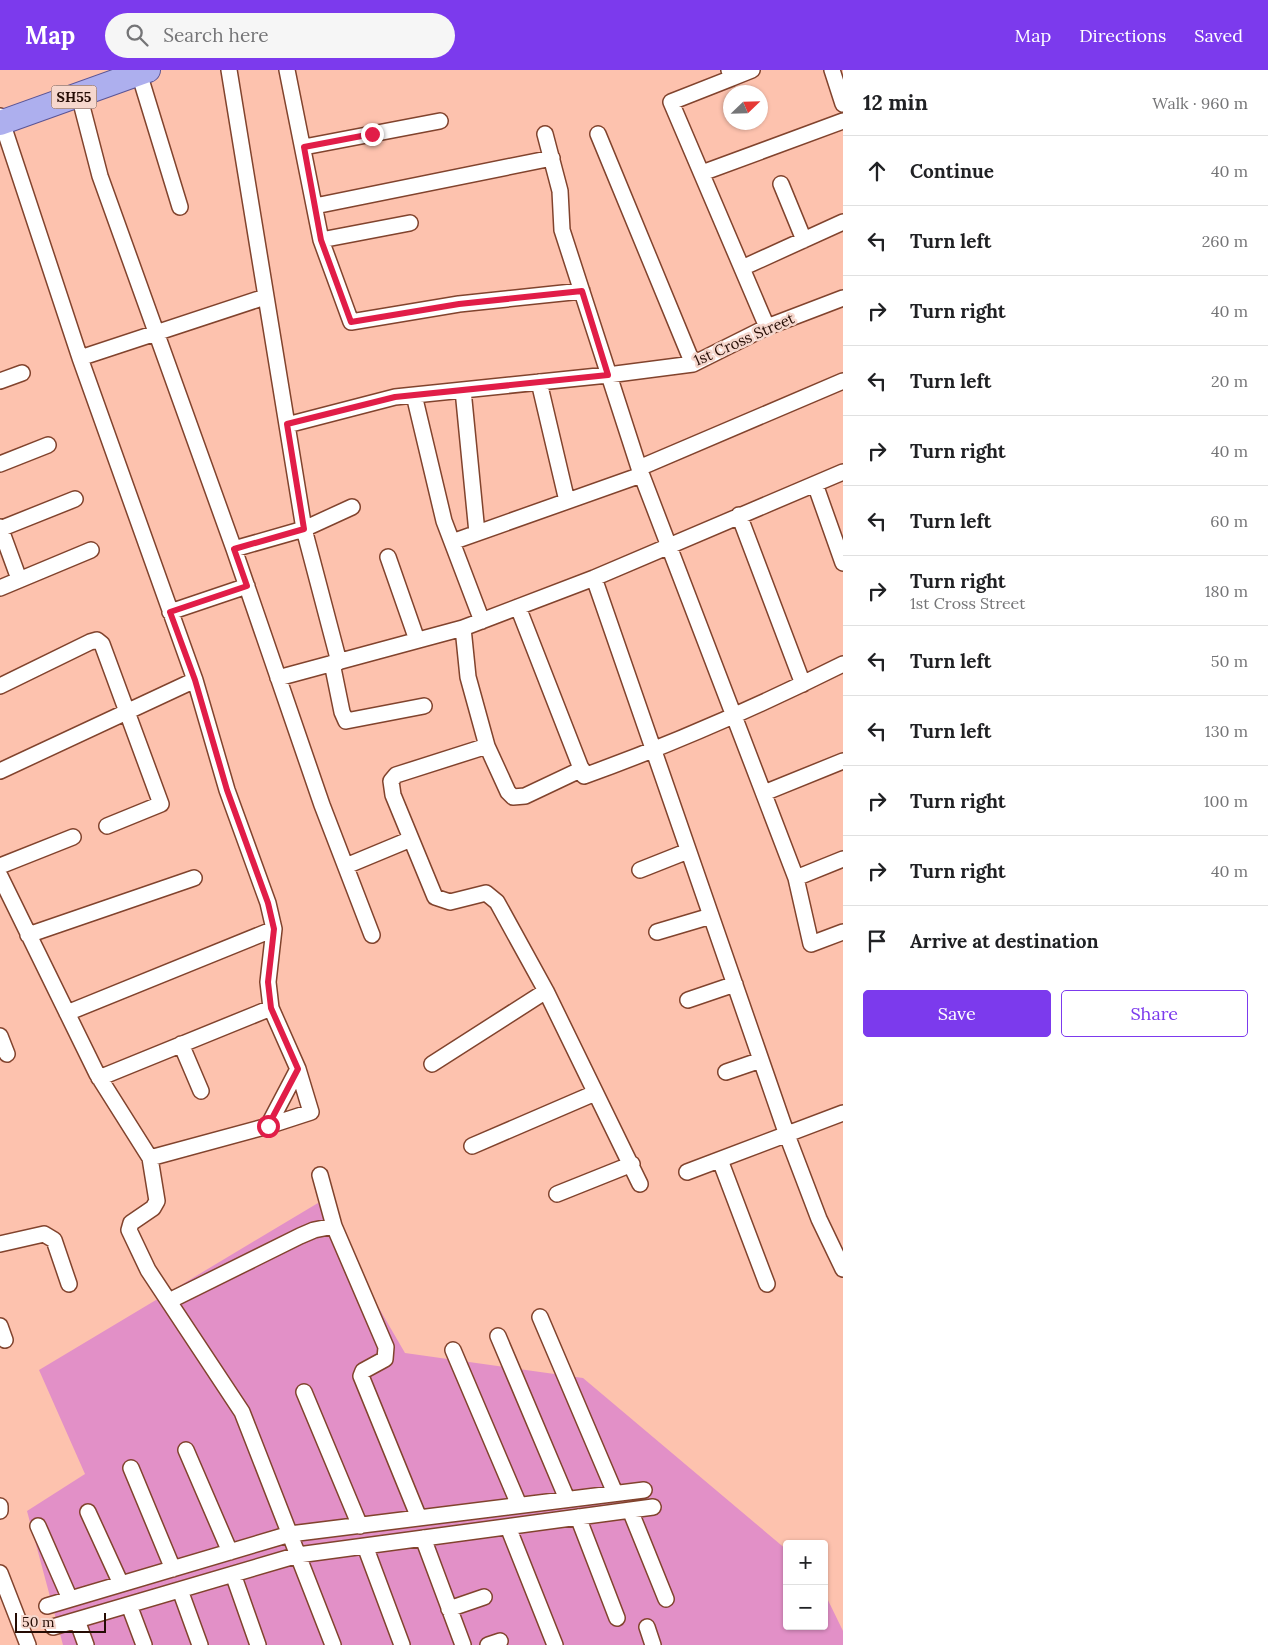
<!DOCTYPE html>
<meta charset="utf-8">
<style>
body{margin:0;font-family:Lora,serif;background:#f6f6f6;color:#202124}
.controls{position:absolute;right:15px;bottom:15px;display:grid;overflow:hidden;border-radius:5px;box-shadow:0 1px 4px #0004}
.controls button{width:45px;height:45px;display:grid;place-items:center;padding:0;border:0;border-bottom:1px solid #e0e0e0;background:#fff;color:#202124;font:25px sans-serif}
.compass{position:absolute;left:723px;top:15px;width:45px;height:45px;border-radius:50%;background:#fff;box-shadow:0 1px 4px #0004;rotate:67deg}
.scale{position:absolute;left:15px;bottom:12px;width:91px;box-sizing:border-box;padding-left:5px;border:2px solid #250c04;border-top:0;font-size:14px;line-height:18px;white-space:nowrap;color:#250c04;-webkit-text-stroke:4px #f6d7cd;paint-order:stroke}
.stop{position:absolute;width:15px;height:15px;margin:-11px;border:4px solid #e11d48;border-radius:50%;background:#fff}
.stop.end{background:#e11d48;border-color:#fff;box-shadow:0 1px 5px #0008}
.list{margin:0;padding:0;list-style:none}
h2{display:flex;justify-content:space-between;align-items:center;height:65px;margin:0;padding:0 20px;font-size:21px}
h2 small{font-size:16px;font-weight:400;color:#757577}
.list li{display:grid;grid-template-columns:32px 1fr auto;gap:15px;align-items:center;box-sizing:border-box;height:70px;padding:0 20px;border-top:1px solid #e0e0e0}
.list b{display:block;font-size:19px;white-space:nowrap}
.list p{margin:0;font-size:16px;white-space:nowrap;color:#757577}
.list em{font-size:16px;font-style:normal;color:#757577}
.actions{display:flex;gap:10px;padding:15px 20px}
.actions a{flex:1;padding:11px 0;border:1px solid #7c3aed;border-radius:5px;text-align:center;font-size:18px;color:#7c3aed}
.actions .main{background:#7c3aed;color:#fff}
.icon{flex:none;width:28px;height:28px;fill:none;stroke:currentColor;stroke-width:2;stroke-linecap:round;stroke-linejoin:round}
.map{position:relative;flex:none;width:843px;height:1575px;overflow:hidden}
header{display:flex;align-items:center;gap:30px;box-sizing:border-box;height:70px;padding:0 25px;background:#7c3aed;color:#fff}
header strong{font-size:24px}
nav{display:flex;gap:28px;margin-inline-start:auto;font-size:18px}
.search{width:350px;height:45px;background:#f6f6f6;display:flex;align-items:center;gap:12px;box-sizing:border-box;padding:0 18px;border-radius:28px;color:#757577;font-size:19px}
main{display:flex}
aside{flex:1;background:#fff}
.map>svg:first-child{display:block}
</style>
<header>
<strong>Map</strong>
<div class="search"><svg class="icon" aria-label="search" viewBox="0 0 24 24"><circle cx="10" cy="10" r="6"/><path d="M15 15l6 6"/></svg>Search here</div>
<nav><a>Map</a><a>Directions</a><a>Saved</a></nav>
</header>
<main>
<div class="map">
<svg width="843" height="1575" viewBox="0 0 843 1575">
<rect width="100%" height="100%" fill="#fdc2ae"/>
<path fill="#e290c7" d="M318 1133 405 1283 583 1308 787 1480V1556H824V1522L843 1561V1575H63L27 1441 85 1404 39 1300Z"/>
<g fill="none" stroke-linecap="round" stroke-linejoin="round">
<defs>
<path id="minor" d="M229 0 304 459 234 479
M287 0 321 170 351 252 459 234 582 221
M729 0 732 8 752 0
M832 0 843 34
M139 3 180 137
M732 8 671 32 767 257
M79 25 100 106 234 479 322 735 372 865
M0 46 80 288 195 610 227 720 268 833 274 859 268 912 271 938 298 999 311 1042 268 1056 150 1088
M545 64 560 121 562 160 639 398 796 808 811 874 843 862
M598 64 693 294
M304 77 440 51
M702 103 843 51
M781 114 804 170
M315 136 552 88
M321 170 410 153
M742 198 843 152
M80 288 265 227
M0 311 22 303
M539 312 567 431
M463 320 477 463
M414 325 444 451 482 551
M287 355 395 327 608 305 693 294 767 257 843 228
M0 394 48 375
M639 398 843 311
M815 414 843 493
M739 445 803 614
M0 457 19 509
M0 459 75 429
M452 472 641 405
M388 487 417 570
M594 508 787 1065 819 1149 843 1199
M0 518 91 480
M518 537 584 706C673 674 759 636 843 594
M170 542 247 516
M463 558 468 607 487 676 508 722 513 727 525 726 582 699
M339 592 304 459 352 437
M332 593 342 642 346 651 424 636
M278 608 463 558 594 508 843 402
M0 616 90 572 97 570 102 574 161 734 107 756
M487 676 396 705 391 711 393 725 435 827 450 832 486 823 497 832 546 921 640 1114
M0 701 195 610
M764 723 843 691
M0 796 73 767
M346 796 411 769
M640 800 688 781
M0 806 97 1004 150 1088 157 1131 153 1138 131 1153 129 1160 148 1200 242 1342 333 1575
M796 808 843 789
M657 862 711 846
M28 865 194 808
M688 930 735 914
M67 943 274 859
M0 966 7 984
M181 974 201 1021
M432 994 546 921
M726 1002 761 990
M99 1008 271 938
M268 1056 298 999
M472 1076 595 1023
M720 1090 767 1214
M687 1102 843 1043
M320 1105 334 1156 386 1277 385 1289 363 1301 361 1306 419 1448
M557 1124 632 1094
M0 1174 44 1164 54 1170 69 1214
M169 1231 300 1166 314 1160 334 1156
M540 1247 615 1423
M0 1256 5 1270
M498 1266 567 1429
M453 1280 519 1435
M304 1322 360 1456
M186 1380 230 1482
M131 1398 173 1499
M0 1436V1441
M630 1440 666 1529
M88 1442 121 1514
M578 1447 617 1548
M38 1456 70 1529
M508 1457 555 1575
M423 1468 463 1575
M365 1476 402 1575
M0 1503 28 1575
M233 1504 258 1575
M180 1520 200 1575
M129 1535 144 1575
M47 1536 290 1464 644 1420
M449 1539 484 1527
M77 1550 86 1575
M53 1557 298 1485 653 1437
M647 1557 653 1575
M488 1575 500 1571"/>
<path id="primary" d="M0 53 148 0"/>
</defs>
<use href="#minor" stroke="#81432d" stroke-width="18"/>
<use href="#primary" stroke="#5a5495" stroke-width="26"/>
<use href="#minor" stroke="#fff" stroke-width="15"/>
<use href="#primary" stroke="#adafee" stroke-width="24"/>
</g>
<g fill="none" stroke-linecap="round" stroke-linejoin="round">
<path stroke="#e11d48" stroke-width="6" d="M268 1056 298 999 271 938 268 912 274 859 268 833 227 720 195 610 170 542 247 516 234 479 304 459 287 354 395 327 608 305 582 221 459 234 351 252 321 170 304 77 372 64"/>
</g>
<g text-anchor="middle" dominant-baseline="central" stroke-width="5" stroke-linejoin="round" paint-order="stroke">
<rect fill="#f6d7cd" stroke="#644940" stroke-width="1" x="51.5" y="15.5" width="45" height="23" rx="4"/>
<g font-size="14" font-weight="bold" fill="#250c04">
<text x="74" y="27">SH55</text>
</g>
<g font-size="15" fill="#250c04" stroke="#f6d7cd">
<text transform="translate(744 269) rotate(-24)">1st Cross Street</text>
</g>
</g>
</svg>
<div class="controls">
<button>+</button>
<button>−</button>
</div>
<svg class="compass" viewBox="-18 -18 36 36"><path d="M0-13l5 13h-10z" fill="#e53935"/><path d="M0 13l5-13h-10z" fill="#757577"/></svg>
<div class="scale">50 m</div>
<div class="stop" style="left:268px;top:1056px"></div>
<div class="stop end" style="left:372px;top:64px"></div>
</div>
<aside>
<h2>12 min<small>Walk · 960 m</small></h2>
<ul class="list">
<li><svg class="icon" aria-label="ahead" viewBox="0 0 24 24"><path d="M12 20V5M6 11l6-6 6 6"/></svg><div><b>Continue</b></div><em>40 m</em></li>
<li><svg class="icon" aria-label="left" viewBox="0 0 24 24"><path d="M17 20v-9H6M10 6l-5 5 5 5"/></svg><div><b>Turn left</b></div><em>260 m</em></li>
<li><svg class="icon" aria-label="right" viewBox="0 0 24 24"><path d="M7 20v-9h11M14 6l5 5-5 5"/></svg><div><b>Turn right</b></div><em>40 m</em></li>
<li><svg class="icon" aria-label="left" viewBox="0 0 24 24"><path d="M17 20v-9H6M10 6l-5 5 5 5"/></svg><div><b>Turn left</b></div><em>20 m</em></li>
<li><svg class="icon" aria-label="right" viewBox="0 0 24 24"><path d="M7 20v-9h11M14 6l5 5-5 5"/></svg><div><b>Turn right</b></div><em>40 m</em></li>
<li><svg class="icon" aria-label="left" viewBox="0 0 24 24"><path d="M17 20v-9H6M10 6l-5 5 5 5"/></svg><div><b>Turn left</b></div><em>60 m</em></li>
<li><svg class="icon" aria-label="right" viewBox="0 0 24 24"><path d="M7 20v-9h11M14 6l5 5-5 5"/></svg><div><b>Turn right</b><p>1st Cross Street</p></div><em>180 m</em></li>
<li><svg class="icon" aria-label="left" viewBox="0 0 24 24"><path d="M17 20v-9H6M10 6l-5 5 5 5"/></svg><div><b>Turn left</b></div><em>50 m</em></li>
<li><svg class="icon" aria-label="left" viewBox="0 0 24 24"><path d="M17 20v-9H6M10 6l-5 5 5 5"/></svg><div><b>Turn left</b></div><em>130 m</em></li>
<li><svg class="icon" aria-label="right" viewBox="0 0 24 24"><path d="M7 20v-9h11M14 6l5 5-5 5"/></svg><div><b>Turn right</b></div><em>100 m</em></li>
<li><svg class="icon" aria-label="right" viewBox="0 0 24 24"><path d="M7 20v-9h11M14 6l5 5-5 5"/></svg><div><b>Turn right</b></div><em>40 m</em></li>
<li><svg class="icon" aria-label="arrive" viewBox="0 0 24 24"><path d="M6 21V4h12l-3 4 3 4H6"/></svg><div><b>Arrive at destination</b></div></li>
</ul>
<div class="actions"><a class="main">Save</a><a>Share</a></div>
</aside>
</main>
